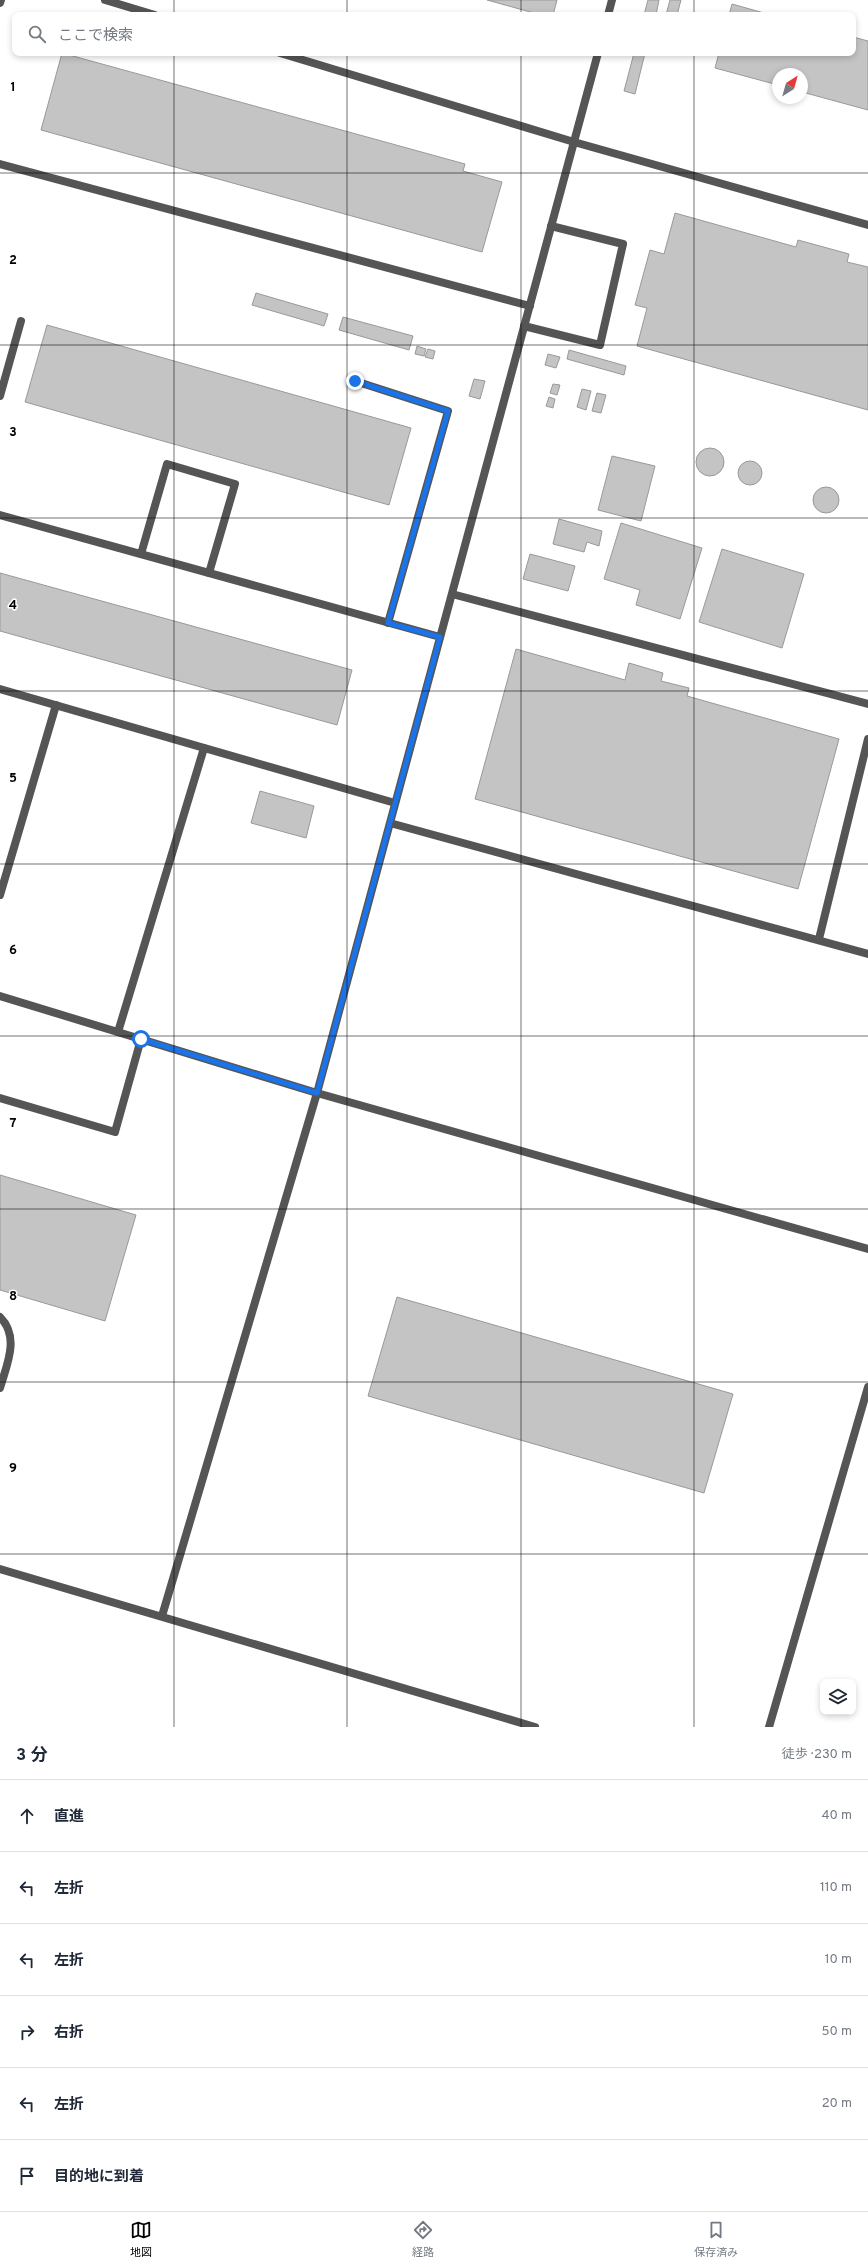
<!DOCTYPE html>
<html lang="ja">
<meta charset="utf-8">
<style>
body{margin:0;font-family:Overpass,"Noto Sans JP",sans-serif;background:#f6f6f7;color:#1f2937}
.controls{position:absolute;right:12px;bottom:12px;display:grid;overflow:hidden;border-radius:8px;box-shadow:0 2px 6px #0003}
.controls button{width:36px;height:36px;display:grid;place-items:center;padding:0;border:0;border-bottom:1px solid #e0e1e3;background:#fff;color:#1f2937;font:20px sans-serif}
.compass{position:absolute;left:772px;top:68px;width:36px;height:36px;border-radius:50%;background:#fff;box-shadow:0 2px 6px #0003;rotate:37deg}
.stop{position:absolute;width:12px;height:12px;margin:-9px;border:3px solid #1a73e8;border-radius:50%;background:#fff}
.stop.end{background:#1a73e8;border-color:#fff;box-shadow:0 1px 4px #0008}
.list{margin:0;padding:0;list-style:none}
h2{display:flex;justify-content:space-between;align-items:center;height:52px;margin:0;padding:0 16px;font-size:17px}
h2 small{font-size:13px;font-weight:400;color:#747a83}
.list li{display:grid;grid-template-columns:26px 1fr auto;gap:12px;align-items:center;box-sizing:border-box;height:72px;padding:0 16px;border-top:1px solid #e0e1e3}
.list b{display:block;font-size:15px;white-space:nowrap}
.list em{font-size:13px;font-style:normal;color:#747a83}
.icon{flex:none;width:22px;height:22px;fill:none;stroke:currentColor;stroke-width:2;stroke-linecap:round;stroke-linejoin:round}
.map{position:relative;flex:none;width:868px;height:1727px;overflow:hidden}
.search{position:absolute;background:#fff;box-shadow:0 2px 6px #0003;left:12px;right:12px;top:12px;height:44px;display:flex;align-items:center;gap:10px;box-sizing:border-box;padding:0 14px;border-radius:8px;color:#747a83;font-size:15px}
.sheet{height:484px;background:#fff}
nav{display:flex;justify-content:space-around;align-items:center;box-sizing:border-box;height:56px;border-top:1px solid #e0e1e3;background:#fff;font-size:11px;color:#747a83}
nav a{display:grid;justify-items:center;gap:2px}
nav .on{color:#000}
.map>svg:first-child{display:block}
</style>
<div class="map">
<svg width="868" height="1727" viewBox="0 0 868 1727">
<rect width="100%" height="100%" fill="#fff"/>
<path fill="#c4c4c4" stroke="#999" d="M487 0H557L553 15H541Z
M648 0H659L656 15H644Z
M670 0H681L677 15H666Z
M732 4 771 15H729Z
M853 37 868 41V110L802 92V74H778V85L715 68 719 53H853Z
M62 53 465 164 463 171 502 182 482 252 41 130Z
M634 53H645L635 94 624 91Z
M675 213 796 247 798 240 849 254 847 262 868 267V410L637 346 647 308 635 305 650 250 664 254Z
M256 293 328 314 324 326 252 305Z
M343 317 413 336 409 350 339 330Z
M47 325 411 428 389 505 25 402Z
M417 346 426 349 424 356 415 354Z
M428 349 435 351 433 359 425 357Z
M569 350 626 366 624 375 567 359Z
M548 354 560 357 556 368 545 365Z
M474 379 485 381 480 399 469 396Z
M553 384 560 385 557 395 550 393Z
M582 389 591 391 586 410 577 407Z
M597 393 606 395 601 413 592 411Z
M549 397 555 399 553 408 546 406Z
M696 462a14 14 0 1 1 28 0a14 14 0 1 1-28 0Z
M612 456 655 466 641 521 598 510Z
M738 473a12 12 0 1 1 24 0a12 12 0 1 1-24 0Z
M813 500a13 13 0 1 1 26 0a13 13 0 1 1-26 0Z
M559 519 602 531 599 546 587 542 584 552 553 544Z
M621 523 702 548 680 619 636 605 640 590 604 579Z
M722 549 804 574 782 648 699 622Z
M530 554 575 566 568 591 523 579Z
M0 573 352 670 337 725 0 631Z
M516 649 625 680 629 663 663 673 661 681 689 688 687 696 839 739 798 889 475 799Z
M260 791 314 806 306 838 251 823Z
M0 1175 136 1215 105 1321 0 1290Z
M397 1297 733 1394 704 1493 368 1396Z"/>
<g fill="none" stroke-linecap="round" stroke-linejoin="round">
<path stroke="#555" stroke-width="8" d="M0 164 530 306
M524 326 600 345 623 244 551 226
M355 381 448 411 388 623
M0 396 21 321
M141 554 167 464 235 484 209 573
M0 895 56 705
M118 1032 204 748
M0 1098 115 1132 141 1039
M0 1317C20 1337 7 1364 0 1388"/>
<path stroke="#555" stroke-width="8" d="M105 0 155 15
M0 3 1 0
M608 15 612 0
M280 53 574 142 868 225
M0 515 440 637
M452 594 868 704
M0 689 395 803
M390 823 868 954
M819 939 868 739
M0 996 317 1093 868 1249
M0 1569 535 1727
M162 1616 317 1093 598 53
M769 1727 868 1387"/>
</g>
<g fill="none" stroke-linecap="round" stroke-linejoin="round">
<path stroke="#1a73e8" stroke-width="5" d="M141 1039 317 1093 440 637 388 623 448 411 355 381"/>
</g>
<path fill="none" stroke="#000" stroke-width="1" stroke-opacity="0.55" d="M174 0V15M347 0V15M521 0V15M694 0V15M174 53V1727M347 53V1727M521 53V1727M694 53V1727M0 173H868M0 345H868M0 518H868M0 691H868M0 864H868M0 1036H868M0 1209H868M0 1382H868M0 1554H868"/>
<g font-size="13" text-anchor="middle" font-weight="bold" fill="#000" stroke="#fff" stroke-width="3" stroke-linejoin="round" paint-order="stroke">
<text x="13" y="91">1</text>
<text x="13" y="264">2</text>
<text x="13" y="436">3</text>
<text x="13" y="609">4</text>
<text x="13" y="782">5</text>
<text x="13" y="954">6</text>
<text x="13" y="1127">7</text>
<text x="13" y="1300">8</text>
<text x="13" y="1472">9</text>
</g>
</svg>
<div class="controls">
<button><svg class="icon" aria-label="layers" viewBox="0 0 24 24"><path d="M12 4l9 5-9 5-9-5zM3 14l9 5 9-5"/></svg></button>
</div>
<svg class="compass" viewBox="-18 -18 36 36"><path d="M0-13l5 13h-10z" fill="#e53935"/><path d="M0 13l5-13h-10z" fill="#747a83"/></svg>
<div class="stop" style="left:141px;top:1039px"></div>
<div class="stop end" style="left:355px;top:381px"></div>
<div class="search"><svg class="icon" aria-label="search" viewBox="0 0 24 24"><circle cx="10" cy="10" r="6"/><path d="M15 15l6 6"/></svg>ここで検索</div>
</div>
<section class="sheet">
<h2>3 分<small>徒歩 · 230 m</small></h2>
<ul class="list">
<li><svg class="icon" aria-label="ahead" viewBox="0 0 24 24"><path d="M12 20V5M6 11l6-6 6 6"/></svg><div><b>直進</b></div><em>40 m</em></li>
<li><svg class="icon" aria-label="left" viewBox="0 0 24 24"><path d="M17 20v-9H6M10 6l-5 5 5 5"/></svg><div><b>左折</b></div><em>110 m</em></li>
<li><svg class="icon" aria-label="left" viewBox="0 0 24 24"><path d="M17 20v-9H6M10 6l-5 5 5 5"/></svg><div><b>左折</b></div><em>10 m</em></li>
<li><svg class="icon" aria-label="right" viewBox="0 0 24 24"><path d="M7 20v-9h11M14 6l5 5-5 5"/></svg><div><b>右折</b></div><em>50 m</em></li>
<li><svg class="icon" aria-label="left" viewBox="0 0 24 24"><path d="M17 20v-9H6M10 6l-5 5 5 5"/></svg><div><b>左折</b></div><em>20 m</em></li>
<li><svg class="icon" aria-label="arrive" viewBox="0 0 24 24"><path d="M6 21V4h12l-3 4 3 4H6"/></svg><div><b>目的地に到着</b></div></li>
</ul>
</section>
<nav>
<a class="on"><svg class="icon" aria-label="map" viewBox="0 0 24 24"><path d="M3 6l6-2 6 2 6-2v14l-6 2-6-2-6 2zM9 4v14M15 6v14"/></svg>地図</a>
<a><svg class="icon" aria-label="directions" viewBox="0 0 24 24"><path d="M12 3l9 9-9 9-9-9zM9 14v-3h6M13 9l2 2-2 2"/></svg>経路</a>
<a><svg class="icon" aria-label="saved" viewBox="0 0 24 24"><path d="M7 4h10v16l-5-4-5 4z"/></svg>保存済み</a>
</nav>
